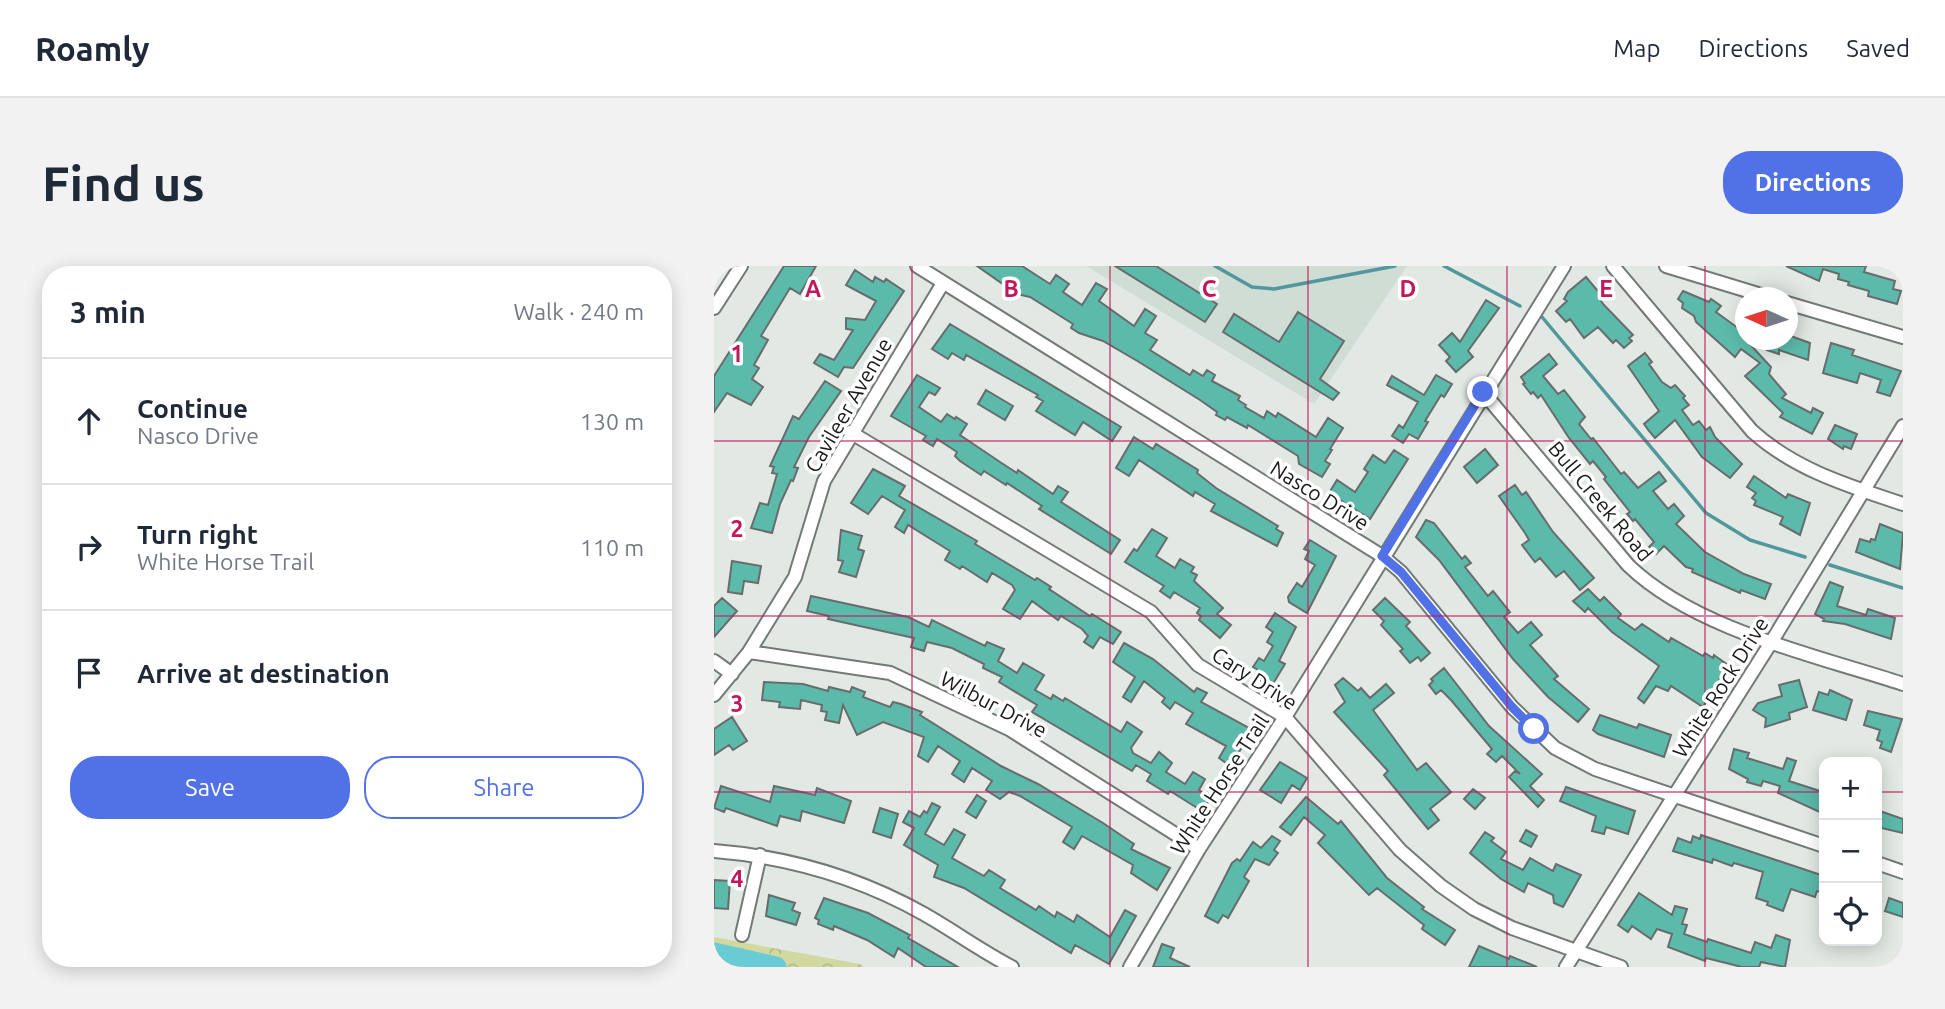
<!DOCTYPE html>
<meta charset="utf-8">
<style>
body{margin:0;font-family:Ubuntu,sans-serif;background:#f2f2f3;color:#1f2937}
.controls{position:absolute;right:21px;bottom:21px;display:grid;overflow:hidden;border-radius:14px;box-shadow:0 4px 18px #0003}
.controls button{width:63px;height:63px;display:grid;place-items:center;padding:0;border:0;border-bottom:2px solid #e0e1e3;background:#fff;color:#1f2937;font:35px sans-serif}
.compass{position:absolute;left:1021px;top:21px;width:63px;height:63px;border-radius:50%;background:#fff;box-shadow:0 4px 18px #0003;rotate:273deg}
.stop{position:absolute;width:21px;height:21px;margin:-16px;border:5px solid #5171e6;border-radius:50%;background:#fff}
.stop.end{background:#5171e6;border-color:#fff;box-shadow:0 2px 7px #0008}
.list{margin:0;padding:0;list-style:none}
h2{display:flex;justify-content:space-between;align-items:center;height:91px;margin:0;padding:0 28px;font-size:30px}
h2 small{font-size:23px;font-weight:400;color:#747a83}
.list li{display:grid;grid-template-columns:46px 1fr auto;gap:21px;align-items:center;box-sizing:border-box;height:126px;padding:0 28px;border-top:2px solid #e0e1e3}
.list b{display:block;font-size:26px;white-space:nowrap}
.list p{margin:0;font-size:23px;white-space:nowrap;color:#747a83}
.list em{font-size:23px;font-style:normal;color:#747a83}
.actions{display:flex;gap:14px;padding:21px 28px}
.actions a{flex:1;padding:16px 0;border:2px solid #5171e6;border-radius:28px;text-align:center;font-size:24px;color:#5171e6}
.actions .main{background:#5171e6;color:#fff}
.icon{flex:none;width:38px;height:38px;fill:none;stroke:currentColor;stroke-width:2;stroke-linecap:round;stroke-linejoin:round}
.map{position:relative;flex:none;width:1189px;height:701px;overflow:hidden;border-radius:28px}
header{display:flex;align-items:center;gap:42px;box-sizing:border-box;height:98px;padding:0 35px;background:#fff;border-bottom:2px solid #e0e1e3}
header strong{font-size:33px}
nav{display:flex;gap:38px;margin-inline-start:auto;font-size:24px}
.intro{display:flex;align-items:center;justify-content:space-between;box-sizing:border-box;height:168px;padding:0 42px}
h1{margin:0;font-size:49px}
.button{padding:18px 32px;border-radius:28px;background:#5171e6;color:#fff;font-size:24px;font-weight:700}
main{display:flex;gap:42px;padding:0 42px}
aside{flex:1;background:#fff;border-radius:28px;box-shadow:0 4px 18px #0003}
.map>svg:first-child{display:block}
</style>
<header>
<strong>Roamly</strong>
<nav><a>Map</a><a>Directions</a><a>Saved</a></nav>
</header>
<div class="intro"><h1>Find us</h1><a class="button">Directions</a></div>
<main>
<aside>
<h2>3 min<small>Walk · 240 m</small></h2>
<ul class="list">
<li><svg class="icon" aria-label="ahead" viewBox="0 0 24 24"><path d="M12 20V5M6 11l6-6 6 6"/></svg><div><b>Continue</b><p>Nasco Drive</p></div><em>130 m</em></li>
<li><svg class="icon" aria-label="right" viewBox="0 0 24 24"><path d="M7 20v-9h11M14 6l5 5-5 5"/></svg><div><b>Turn right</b><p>White Horse Trail</p></div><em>110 m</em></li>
<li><svg class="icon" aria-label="arrive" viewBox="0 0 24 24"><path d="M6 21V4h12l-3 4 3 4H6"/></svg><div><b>Arrive at destination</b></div></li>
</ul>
<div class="actions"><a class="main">Save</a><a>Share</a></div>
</aside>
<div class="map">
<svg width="1189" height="701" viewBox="0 0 1189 701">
<defs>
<pattern id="forest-crowns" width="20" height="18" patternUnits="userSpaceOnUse" patternTransform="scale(1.75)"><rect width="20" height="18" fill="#d1d9a1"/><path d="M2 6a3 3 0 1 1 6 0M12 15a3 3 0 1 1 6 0" fill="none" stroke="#b3ba8a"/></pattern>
</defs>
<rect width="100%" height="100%" fill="#e2e8e4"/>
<path fill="#d0ddd5" d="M372 0H693L600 138Z"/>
<path fill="url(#forest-crowns)" d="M0 671 146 698 150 701H8L0 699Z"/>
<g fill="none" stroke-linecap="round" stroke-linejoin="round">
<path stroke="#51979c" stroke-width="3.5" d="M501 0 538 21 560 23 681 0
M730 0 806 40
M828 51 992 247 1036 274 1091 291
M1116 299 1189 322"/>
<path stroke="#69ccd4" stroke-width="21" d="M0 687 62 701"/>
</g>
<path fill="#5cbaaa" stroke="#676d6c" stroke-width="2" d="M70 0H102L86 28 76 22 47 70 54 74 40 99 45 102 38 113 49 121 37 139 13 127 0 146V110Z
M263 0H308L336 18 342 9 355 18 349 26 368 39 382 17 393 23 385 35 420 60 431 43 442 50 431 67 443 74 436 84 476 109 479 104 489 110 493 104 501 109 498 115 526 130 524 134 532 139 531 141 550 152 553 145 562 151 564 147 602 171 614 152 629 162 616 183 618 184 611 195 616 198 608 211 585 198 584 190 534 159 533 162 513 151 511 154 502 149 503 146 486 134 425 96 389 75 365 67 357 62 359 58 316 31 303 28Z
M401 0H442L503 38 491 56Z
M1072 0H1152L1150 6 1181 15 1179 23 1187 25 1183 38 1154 30 1155 25 1134 19 1135 16 1124 13 1125 8 1109 3 1105 15Z
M141 4 159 16 161 11 170 16 172 13 190 25 139 102 130 101 124 111 100 97 106 88 120 94 139 64 132 63V52L151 54 162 35 132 19Z
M872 11 888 30 886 33 889 38 919 69 915 72 918 75 910 82 902 74 899 77 884 61 870 72 856 53 852 56 842 45 853 35 850 33 854 26Z
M969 25 995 36 997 33 1007 40 1002 46 1024 62 1032 53V74L1057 101 1055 108 1072 128 1068 132 1097 147 1099 142 1109 147 1098 168 1066 151 1069 147 1031 110 1046 97 1027 83 1021 91 982 56 980 50 968 42 969 37 964 33Z
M772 34 785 42 754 85 759 91 742 106 732 95 736 91 725 79 738 67 746 76Z
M584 46 630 75 606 113 625 127 619 134 509 66 520 48 565 76Z
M236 58 407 161 398 175 369 156 361 169 322 145 329 135 322 131 324 129 252 89 250 94 238 87 234 93 218 83Z
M1074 69 1096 77 1094 94 1065 84V88L1053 84 1056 74H1074Z
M1117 77 1140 84 1138 89 1187 105 1176 130 1163 126 1167 114 1146 107 1143 117 1109 107Z
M931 87 938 96 935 98 948 116 957 122 961 119 971 130 969 132 975 139 968 144 979 159 985 155 992 164 996 161 1001 171 1028 198 1016 212 988 191 961 154 941 172 935 165 930 158 945 145 914 100Z
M835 88 843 98 829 110 844 128 850 124 871 151 865 158 877 173 879 172 907 208 910 206 924 222 945 206 952 215 939 225 954 243 960 238 970 250 962 258 991 286 1030 308 1057 318 1051 333 1027 324 1026 327 978 306 979 303 972 301 950 280 942 288 935 281 940 276 921 253 919 255 913 248 916 246 890 213 892 211 879 195 876 198 855 172 827 129 824 132 819 126 817 128 809 118 811 117 807 111Z
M203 109 226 122 221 129 215 126 205 141 227 156 233 148 241 153 242 151 253 158 246 169 286 196 303 207 304 204 339 228 344 220 354 226 347 236 406 274 397 288 325 243 328 240 293 217 292 219 270 205 267 209 246 195 241 190 243 186 223 173 219 180 209 174 212 170 177 150Z
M722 109 738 118 730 131 727 129 711 155 714 156 704 173 695 168 689 177 678 170 685 159 689 162 704 136 673 119 678 110 710 129Z
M111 115 127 125 95 171 80 201 84 202 79 215 77 214 66 238 58 267 37 262 46 237 54 239 63 208 58 207 60 201 56 200 79 150 85 153Z
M272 124 299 140 291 154 264 138Z
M1121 159 1143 168 1137 183 1130 180 1129 183 1114 173Z
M420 171 439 183 442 178 484 204 483 207 502 222 564 260 562 263 569 267 563 280 497 245 501 238 481 226 479 230 425 194 415 210 402 202Z
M771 183 784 199 763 217 750 201Z
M680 184 694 193 656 253 615 227 623 214 641 226 654 206 650 203 659 189 671 197Z
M159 203 191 220 185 230 263 275 261 278 321 314 323 312 337 321 335 323 376 350 378 348 407 366 399 378 386 371 379 382 370 376 374 370 368 363 347 350 344 354 318 335 306 353 289 343 301 324 298 319 278 307 273 316 248 300 246 303 231 294 236 285 194 259 190 267 181 261 191 244 168 230 154 248 137 237Z
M1040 210 1072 232 1074 228 1096 237 1086 269 1066 258 1069 251 1040 239 1042 235 1038 232 1042 227 1033 221Z
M801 219 808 229 812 226 839 266 880 312 866 324 850 305 842 311 826 292 821 296 808 279 815 274 811 267 785 230Z
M712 254 720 257 748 293 751 290 757 297 751 301 774 330 779 325 796 346 790 351 804 367 817 356 828 369 816 379 844 410 840 413 875 443 864 456 834 431 799 393 725 294 702 271Z
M1166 258 1189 267 1186 303 1142 286 1146 273 1156 276 1157 273 1161 274Z
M438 263 453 272 442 290 461 302 466 293 480 301 477 306 483 309 480 315 509 342 503 348 517 359 506 372 485 354 487 350 483 347 486 342 460 326 456 332 446 325 450 320 411 296 420 283 423 285Z
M127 264 148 270 144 283 150 285 142 311 125 306 129 295 124 294Z
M596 274 622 290 593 347 575 336 574 331 583 317 588 321 601 299 591 293 595 285 590 283Z
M18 295 47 300 44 317 30 315 28 328 14 326Z
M1116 316 1129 321 1123 340 1152 349 1154 343 1181 352 1177 373 1131 358 1109 355 1110 353 1101 348Z
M874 323 886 335 890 331 907 348 904 352 921 364 928 358 955 376 957 372 989 390 991 387 999 392 1000 389 1014 399 989 441 957 420 954 425 942 420 930 437 924 432 945 400 898 366 874 342 871 346 859 335Z
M97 330 194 351 215 361 218 354 271 380 273 376 290 383 284 395 303 407 309 397 330 409 321 424 337 433 339 429 349 435 351 432 407 466 413 456 428 466 417 482 419 487 437 497 445 486 458 497 452 506 471 518 479 506 491 513 485 524 497 532 488 545 456 525 454 528 433 515 437 508 422 499 418 505 318 446 323 439 285 416 288 411 269 402 270 398 238 382 213 376 210 385 197 381 200 372 114 353 115 350 93 345Z
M8 332 23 345 0 371V340Z
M671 332 696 356 692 360 716 387 707 395 704 391 696 397 686 385 689 383 667 359 670 355 659 344Z
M561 347 582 361 565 395 571 398 557 421 540 410 544 404 539 401 545 392 550 395 559 380 553 376 559 366 552 361Z
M410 377 439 393 480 426 483 422 493 427 487 436 539 464 516 500 505 492 512 480 472 458 479 447 461 436 456 443 448 436 451 432 430 415 417 436 409 431 421 411 399 396Z
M730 402 775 460 828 508 816 520 830 534 824 541 795 511 801 505 806 508 788 490 782 496 773 488 778 483 737 434 727 424 722 428 715 419 719 415 717 413Z
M629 412 644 425 647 422 656 432 672 418 680 427 659 444 703 504 712 497 737 526 716 543 725 554 714 563 670 509 674 505 620 446 631 436 621 419Z
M1085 414 1093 441 1075 447 1076 453 1051 461 1052 452 1039 444 1044 437 1068 430 1065 419Z
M50 416 89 418 114 425 115 421 136 426 138 421 151 426 149 431 176 441 179 436 187 438 208 446 206 449 287 500 324 518 389 557 420 578 417 583 456 602 443 624 417 607 419 599 368 570 360 583 349 576 358 561 306 530 295 526 286 533 272 524 278 515 258 502 250 516 238 508 246 495 224 480 214 496 204 490 210 471 169 456 143 469 129 439 125 457 111 454 113 446 107 445 108 439 87 434 86 443 65 441 66 436 48 434Z
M1116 424 1138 434 1132 454 1099 444 1105 426 1114 429Z
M1154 445 1188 453 1177 486 1166 482 1168 476 1163 474 1166 464 1150 459Z
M886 449 923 462 925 458 957 469 950 491 884 468 879 464Z
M18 451 33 475 19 484 15 479 0 489V463Z
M1020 483 1035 487 1033 492 1069 503 1073 492 1082 495 1075 515 1106 525 1110 519V548L1064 527 1066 520 1049 515 1047 520 1033 516 1034 513 1015 503Z
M566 496 593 512 586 524 578 519 567 537 546 524Z
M7 520 56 536 60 520 101 529 103 522 137 535 130 557 88 545 86 555 66 550 63 560 12 542 10 546 0 542Z
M852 521 921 545 914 568 892 561 890 568 878 565 882 550 846 535Z
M759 523 771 532 761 543 750 533Z
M263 529 272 535 262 552 252 546Z
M592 531 624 558 627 555 673 612 710 641 708 643 741 664 731 679 708 663 710 659 663 622 655 629 604 577 611 569 590 551 577 569 566 561Z
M218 537 226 541 211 568 230 579 240 563 251 569 238 592 270 610 275 604 291 614 286 622 322 644 325 640 341 651 343 646 360 656 363 649 396 671 411 644 422 650 395 698 361 679 357 687 250 622 220 611 224 599 190 579 200 562 189 556 195 545 206 551 210 545 213 547Z
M166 542 184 548 177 572 159 566Z
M1163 544 1189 553V567L1163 561Z
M812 564 823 570 817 581 806 575Z
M771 566 780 572 777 575 792 586 787 593 809 604 816 592 839 605 842 598 867 609 849 641 840 637 839 629 814 617 810 626 787 613 756 587Z
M987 569 1110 610V627L1103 625 1101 631 1077 623 1069 645 1053 639 1054 636 1042 632 1049 606 1020 597 1018 600 999 593 998 597 959 585 964 572 977 577 979 570 986 573Z
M558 570 566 575 560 584 564 587 555 599 541 593 530 611 535 615 514 652 509 649 504 657 491 650 518 597 523 593 526 595 539 576 547 582Z
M0 614 16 615 14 643 0 642Z
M925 627 958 649 961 640 973 643 968 658 973 659 970 668 993 676 994 673 1037 687 1041 676 1057 682 1062 669 1076 674 1071 701 1047 696 1045 701H1028L992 692 991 695 954 681 958 668 943 663 937 673 918 660 914 666 904 659Z
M55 629 81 637 78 644 86 647 82 659 52 650Z
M110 632 154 647 196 669 194 672 244 701H212L184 682 180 691 153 674 120 660 119 664 104 658 105 654 101 652Z
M1175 632 1189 637V651L1171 645Z
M448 678 460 682 456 692 476 701H439Z
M765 680 795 693 796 690 823 701H755Z"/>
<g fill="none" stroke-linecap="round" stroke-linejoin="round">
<defs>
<path id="minor" d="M203 0 668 290 687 306 798 441 841 482 881 503 1110 580
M899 0 1038 165C1081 204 1135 220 1189 238
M952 0 1057 32
M1073 37 1189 71
M0 42 27 0
M769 126 914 299C981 364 1101 389 1189 418
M136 166 437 346 484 399 571 451 686 584 727 620 760 643 798 662 907 701
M35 386 176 407 295 463 485 583
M0 395 18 408
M0 429 35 386 81 311 110 215 229 17
M0 585C75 591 144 611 210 648 240 665 267 685 298 701
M1163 597 1189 606
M28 669 46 589
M416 701 485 583 571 451 850 0
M852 701 1058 375 1189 160"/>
</defs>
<use href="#minor" stroke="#747976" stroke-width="16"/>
<use href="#minor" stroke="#fff" stroke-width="12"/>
</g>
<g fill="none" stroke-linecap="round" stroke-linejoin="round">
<path stroke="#5171e6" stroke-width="9" d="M769 126 668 290 687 306 798 441 820 463"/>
</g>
<path fill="none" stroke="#c2185b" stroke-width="2" stroke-opacity="0.55" d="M198 0V701M396 0V701M594 0V701M793 0V701M991 0V701M0 175H1189M0 350H1189M0 526H1110M1163 526H1189"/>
<g text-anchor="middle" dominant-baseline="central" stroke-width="7" stroke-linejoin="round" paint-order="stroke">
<g font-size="21" fill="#181a19" stroke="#fff">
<text transform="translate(134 139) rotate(-60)">Cavileer Avenue</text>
<text transform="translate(606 229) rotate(32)">Nasco Drive</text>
<text transform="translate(887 235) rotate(50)">Bull Creek Road</text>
<text transform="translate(541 412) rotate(33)">Cary Drive</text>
<text transform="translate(1006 421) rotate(-58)">White Rock Drive</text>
<text transform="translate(280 438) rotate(28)">Wilbur Drive</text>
<text transform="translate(505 518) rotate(-57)">White Horse Trail</text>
</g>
</g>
<g font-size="23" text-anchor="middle" font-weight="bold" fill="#c2185b" stroke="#fff" stroke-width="7" stroke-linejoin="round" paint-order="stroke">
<text x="99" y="31">A</text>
<text x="297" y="31">B</text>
<text x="495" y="31">C</text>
<text x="694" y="31">D</text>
<text x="892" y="31">E</text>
<text x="23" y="96">1</text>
<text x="23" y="271">2</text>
<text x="23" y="446">3</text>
<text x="23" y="621">4</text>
</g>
</svg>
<div class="controls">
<button>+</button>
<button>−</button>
<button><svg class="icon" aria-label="locate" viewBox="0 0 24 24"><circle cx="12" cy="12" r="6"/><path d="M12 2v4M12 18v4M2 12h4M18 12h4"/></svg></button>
</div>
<svg class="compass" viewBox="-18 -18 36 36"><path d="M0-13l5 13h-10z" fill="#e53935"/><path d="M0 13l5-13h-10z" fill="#747a83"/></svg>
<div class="stop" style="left:820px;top:463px"></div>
<div class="stop end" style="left:769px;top:126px"></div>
</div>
</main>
